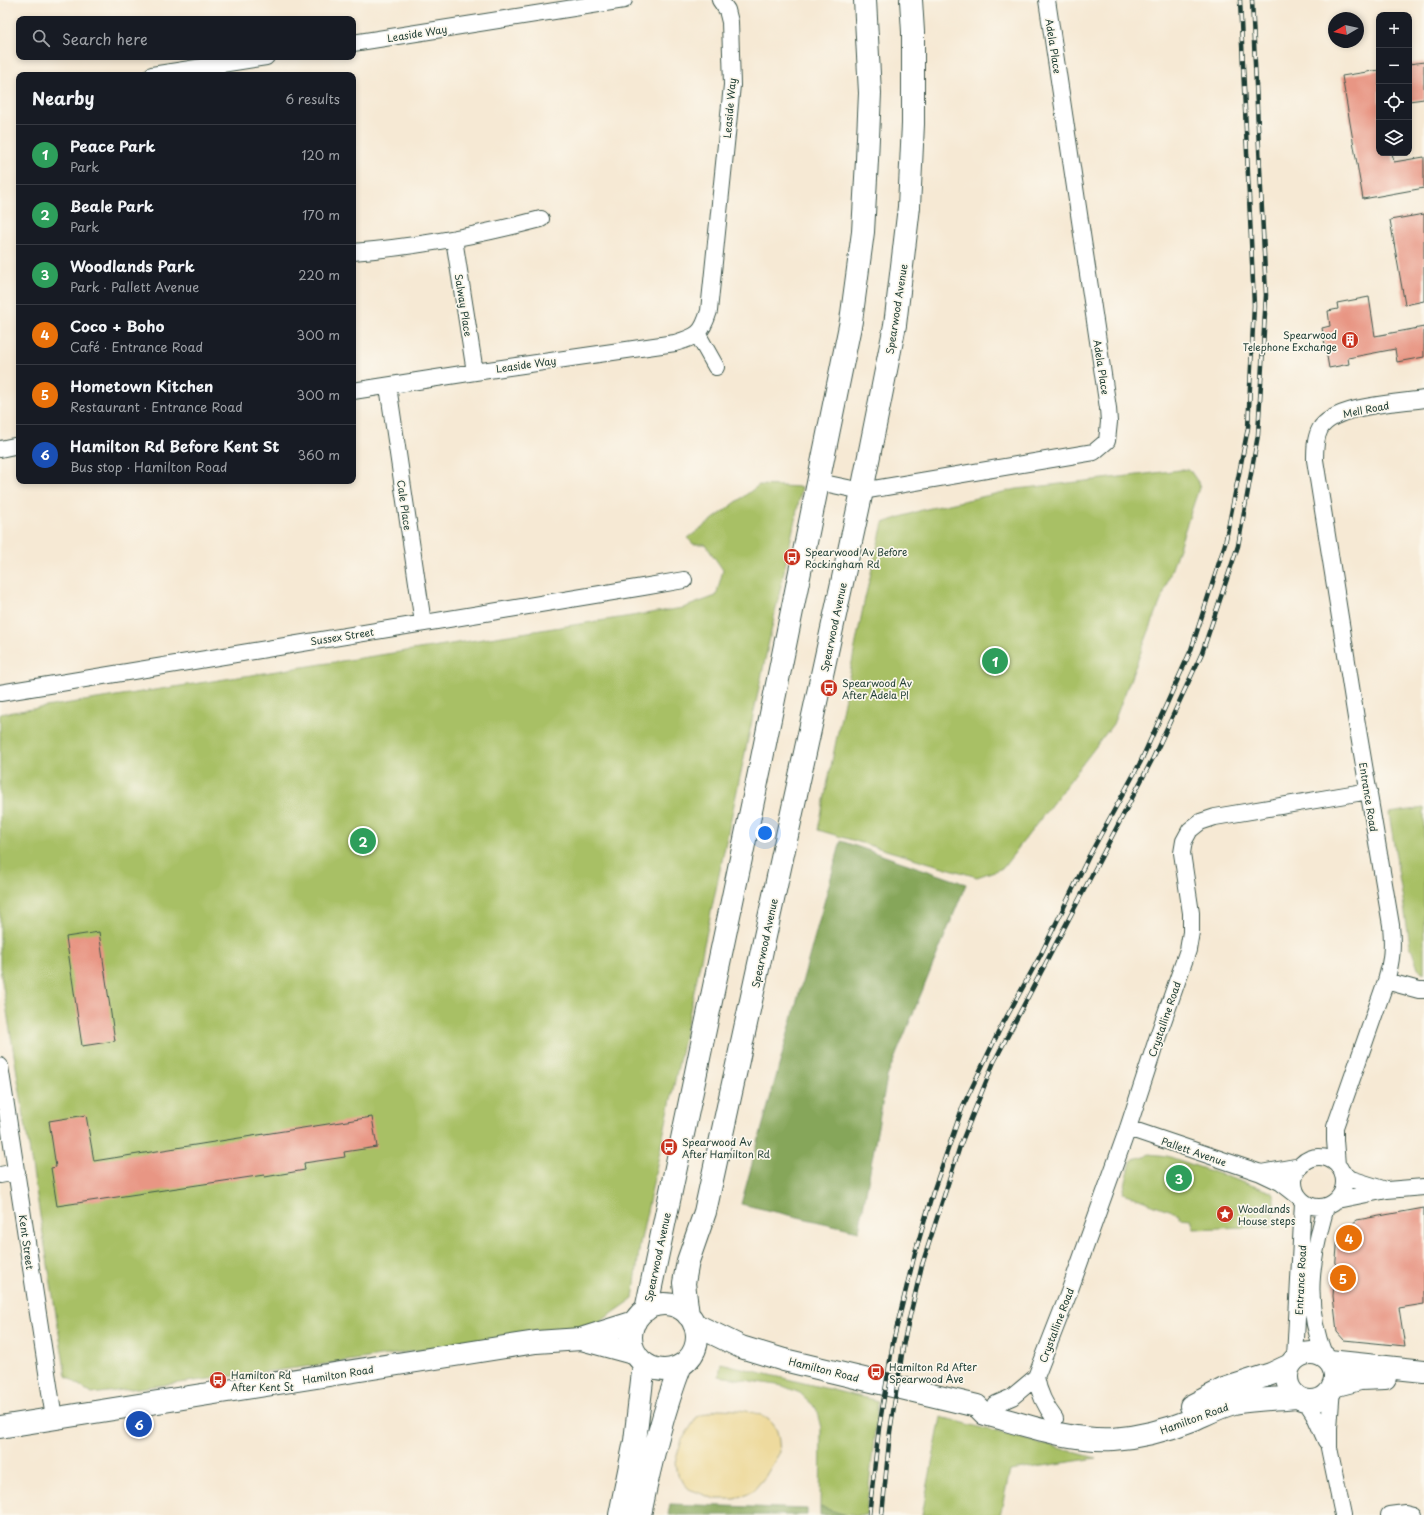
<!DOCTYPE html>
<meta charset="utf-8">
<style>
body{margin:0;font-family:"Playpen Sans",sans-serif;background:#242831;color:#f1f3f6}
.controls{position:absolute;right:12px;top:12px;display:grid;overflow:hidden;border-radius:8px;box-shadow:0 2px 6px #0003}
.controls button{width:36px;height:36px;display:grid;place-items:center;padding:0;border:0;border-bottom:1px solid #363941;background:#171b24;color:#f1f3f6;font:20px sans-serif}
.compass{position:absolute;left:1328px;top:12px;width:36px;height:36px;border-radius:50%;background:#171b24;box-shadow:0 2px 6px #0003;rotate:261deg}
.you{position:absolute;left:765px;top:833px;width:14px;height:14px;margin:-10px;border:3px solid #fff;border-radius:50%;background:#1a73e8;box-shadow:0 0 0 6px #1a73e833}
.badge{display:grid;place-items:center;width:26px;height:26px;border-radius:50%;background:#7c3aed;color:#fff;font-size:13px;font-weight:700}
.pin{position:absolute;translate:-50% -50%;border:2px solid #fff;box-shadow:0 1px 4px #0006}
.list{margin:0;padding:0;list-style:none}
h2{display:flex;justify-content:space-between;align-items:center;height:52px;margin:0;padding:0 16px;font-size:17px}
h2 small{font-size:13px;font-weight:400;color:#9ea1a6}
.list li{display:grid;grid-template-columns:26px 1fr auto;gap:12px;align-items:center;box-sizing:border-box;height:60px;padding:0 16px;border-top:1px solid #363941}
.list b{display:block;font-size:15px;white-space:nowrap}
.list p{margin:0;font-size:13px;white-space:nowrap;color:#9ea1a6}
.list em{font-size:13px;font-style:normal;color:#9ea1a6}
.icon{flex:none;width:22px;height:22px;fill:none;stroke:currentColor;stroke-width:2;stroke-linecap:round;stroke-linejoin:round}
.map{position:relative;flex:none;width:1424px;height:1515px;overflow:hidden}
.search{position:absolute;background:#171b24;box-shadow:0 2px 6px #0003;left:16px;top:16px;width:340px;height:44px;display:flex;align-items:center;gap:10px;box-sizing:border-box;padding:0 14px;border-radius:8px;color:#9ea1a6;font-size:15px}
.panel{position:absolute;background:#171b24;box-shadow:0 2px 6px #0003;left:16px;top:72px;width:340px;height:412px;border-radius:8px}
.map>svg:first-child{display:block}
</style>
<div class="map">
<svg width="1424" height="1515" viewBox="0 0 1424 1515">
<rect width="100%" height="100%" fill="#fbf7ec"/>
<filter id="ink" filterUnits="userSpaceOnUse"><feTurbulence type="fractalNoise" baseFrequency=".025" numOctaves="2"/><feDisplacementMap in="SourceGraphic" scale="8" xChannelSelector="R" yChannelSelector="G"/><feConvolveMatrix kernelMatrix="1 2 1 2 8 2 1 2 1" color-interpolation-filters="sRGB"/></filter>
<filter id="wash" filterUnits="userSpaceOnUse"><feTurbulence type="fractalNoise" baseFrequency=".012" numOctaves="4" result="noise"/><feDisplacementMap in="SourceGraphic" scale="16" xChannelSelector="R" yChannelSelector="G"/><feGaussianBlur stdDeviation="0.9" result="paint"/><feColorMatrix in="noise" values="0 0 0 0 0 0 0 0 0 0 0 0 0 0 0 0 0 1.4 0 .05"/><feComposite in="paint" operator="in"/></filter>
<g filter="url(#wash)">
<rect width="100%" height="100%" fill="#f6e9d4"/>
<path fill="#a8c065" stroke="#647e4c" d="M1189 469 1200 485 1163 595 1113 724 1003 868 977 877 818 830 865 598 883 523 922 510 1017 489Z
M759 485 802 487 640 1244 633 1299 597 1324 320 1365 92 1394 66 1376 0 968V714L683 608 716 596 723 570 705 544H693L688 538Z
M1424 808V973L1418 969 1410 945 1389 813Z
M1150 1154 1167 1156 1274 1193V1226L1194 1229 1191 1219 1179 1218V1214L1123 1193 1131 1162 1137 1158Z
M721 1363 878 1401 866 1515H846L820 1507 821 1428 816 1408 800 1393 783 1386 719 1376Z
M941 1417 1096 1458 1010 1471 1000 1515H922Z"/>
<path fill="#86a65a" stroke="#527247" d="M841 841 966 884 887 1077 859 1231 741 1204Z
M670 1504 807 1509V1515H668Z
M820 1507 846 1515H820Z"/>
<path fill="#eeda9e" stroke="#868c69" d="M718 1409C737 1410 764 1409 775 1427 779 1433 779 1445 780 1452L765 1477 753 1491 735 1499H715L689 1489 677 1475 675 1462 682 1440 697 1417Z"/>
<g id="blocks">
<path fill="#e89684" d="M1424 62V99L1409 101V64Z
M1379 70V153H1392L1394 162 1424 157V188L1363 199 1342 76Z
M1424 214V301L1405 305 1390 220Z
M1369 297 1375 336 1424 327V357L1397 362 1395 349 1348 358 1349 364 1329 368 1322 328 1330 326 1328 311 1338 309 1337 303Z
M99 932 115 1041 82 1046 66 937Z
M86 1115 94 1161 372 1117 377 1147 344 1152 345 1157 304 1163 305 1170 265 1177 264 1175 57 1206 51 1168 56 1167 49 1121Z
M1424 1208V1304L1399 1308 1405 1346 1344 1340 1337 1332 1333 1296 1338 1235 1357 1220Z"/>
</g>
</g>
<g filter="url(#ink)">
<use href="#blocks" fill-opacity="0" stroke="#3f574c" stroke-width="1"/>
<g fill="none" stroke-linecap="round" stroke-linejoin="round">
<defs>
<path id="street" d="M353 43 624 0
M152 75 266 57
M454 239 475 372
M353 252C416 247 480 235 541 219
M698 335 716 367
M388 386 423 623
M353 391 475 372 675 343C698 336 702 334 709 311L732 85 730 22 727 10 720 0
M0 449 19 445
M819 482 862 491 1094 452 1107 441 1109 422 1108 408 1047 0
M0 693 643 587 684 580
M1386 981 1419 990H1424
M0 1066 54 1418
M1128 1128 1261 1173 1280 1182 1298 1196
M1294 1182a25 25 0 1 1 50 0a25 25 0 1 1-50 0Z
M1337 1165 1335 1140V1127L1386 981C1392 960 1393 947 1391 925L1356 718 1315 460C1315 450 1315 438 1320 429 1334 405 1398 403 1424 399
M1342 1172 1351 1179 1386 1190
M1261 1173 1301 1166
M0 1175 17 1172
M1337 1200 1387 1190 1424 1187
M1325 1357C1303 1304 1311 1260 1326 1207
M1295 1358 1303 1202
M1036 1377C1039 1394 1045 1406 1055 1419
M1332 1388 1329 1428V1448L1343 1515
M1305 1400 1314 1414 1326 1441
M996 1404 1012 1397 1036 1377 1068 1295 1128 1128 1158 1036 1188 950 1191 932V913L1182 853 1184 841 1190 830 1200 822 1215 817 1369 791
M1389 1515 1405 1513 1413 1515"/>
<path id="secondary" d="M631 1337a33 33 0 1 1 66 0a33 33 0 1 1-66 0Z
M646 1310 760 768 851 321 863 232 867 160 870 93 865 0
M688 1315 684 1283 688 1261 705 1212 862 491 895 325 909 207 913 124V32L911 0
M694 1324 741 1347 784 1360 977 1406 985 1414C1026 1425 1069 1441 1113 1439 1139 1437 1167 1430 1192 1420 1206 1414 1219 1407 1234 1403 1255 1399 1277 1399 1297 1397
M581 1339 636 1354
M1287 1377a24 24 0 1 1 48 0a24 24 0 1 1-48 0Z
M1329 1361 1424 1371
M1333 1386 1360 1379 1385 1378
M1191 1406 1224 1389 1271 1374 1290 1365
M0 1427 536 1342 581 1339 635 1322
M620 1515 635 1441 644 1363
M640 1515C650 1464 662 1414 681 1365"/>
</defs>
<use href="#street" stroke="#3f574c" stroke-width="18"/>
<use href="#secondary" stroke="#3f574c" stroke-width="24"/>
<use href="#street" stroke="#fff" stroke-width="16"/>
<use href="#secondary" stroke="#fff" stroke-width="22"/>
<defs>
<path id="rail" d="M869 1515 879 1428 893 1342 915 1253 933 1192 963 1106 1000 1029 1040 956 1089 856 1140 763 1191 650 1225 544 1248 428 1254 305 1240 0
M882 1515 890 1432 904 1341 922 1265 960 1146 994 1062 1153 758 1202 653 1238 546 1258 435 1266 295 1252 0"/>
</defs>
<use href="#rail" stroke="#1f3d34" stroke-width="4.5"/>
<use href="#rail" stroke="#fbf7ec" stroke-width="3" stroke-dasharray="9" stroke-linecap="butt"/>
</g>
</g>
<defs>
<symbol id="building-disc" viewBox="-11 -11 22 22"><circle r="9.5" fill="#c8321e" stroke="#fbf7ec"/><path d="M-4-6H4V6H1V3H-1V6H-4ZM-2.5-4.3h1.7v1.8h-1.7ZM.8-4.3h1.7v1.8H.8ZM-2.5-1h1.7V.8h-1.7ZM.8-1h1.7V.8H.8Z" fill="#fff"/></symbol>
<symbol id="bus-disc" viewBox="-11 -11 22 22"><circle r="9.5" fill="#c8321e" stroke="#fbf7ec"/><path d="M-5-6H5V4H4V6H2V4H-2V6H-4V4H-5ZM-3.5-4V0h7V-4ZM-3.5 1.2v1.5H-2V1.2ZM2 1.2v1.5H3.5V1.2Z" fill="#fff"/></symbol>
<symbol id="sight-disc" viewBox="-11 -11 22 22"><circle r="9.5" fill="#c8321e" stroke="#fbf7ec"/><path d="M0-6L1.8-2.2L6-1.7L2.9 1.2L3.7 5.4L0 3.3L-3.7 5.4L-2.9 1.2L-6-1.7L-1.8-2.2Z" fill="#fff"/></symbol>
</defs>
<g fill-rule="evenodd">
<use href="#building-disc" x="1340" y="330" width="20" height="20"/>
<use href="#bus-disc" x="782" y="547" width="20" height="20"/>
<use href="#bus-disc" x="819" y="678" width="20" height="20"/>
<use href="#bus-disc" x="659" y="1137" width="20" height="20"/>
<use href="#sight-disc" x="1215" y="1204" width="20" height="20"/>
<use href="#bus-disc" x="866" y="1362" width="20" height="20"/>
<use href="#bus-disc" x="208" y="1370" width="20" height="20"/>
</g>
<g text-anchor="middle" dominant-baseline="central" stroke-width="3.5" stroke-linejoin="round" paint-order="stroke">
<g font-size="10" fill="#1f3d34" stroke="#fbf7ec">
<text transform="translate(417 33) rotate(-9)">Leaside Way</text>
<text transform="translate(1054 46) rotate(81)">Adela Place</text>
<text transform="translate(729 108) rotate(-85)">Leaside Way</text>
<text transform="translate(464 305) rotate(81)">Salway Place</text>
<text transform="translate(896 309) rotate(-81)">Spearwood Avenue</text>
<text transform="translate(526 364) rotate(-8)">Leaside Way</text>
<text transform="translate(1102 367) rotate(81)">Adela Place</text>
<text transform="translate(1366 409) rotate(-11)">Mell Road</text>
<text transform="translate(405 505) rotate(82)">Cale Place</text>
<text transform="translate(833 627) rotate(-78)">Spearwood Avenue</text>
<text transform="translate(342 636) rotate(-9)">Sussex Street</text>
<text transform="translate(1369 797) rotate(81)">Entrance Road</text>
<text transform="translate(764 943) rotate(-78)">Spearwood Avenue</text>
<text transform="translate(1164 1019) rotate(-71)">Crystalline Road</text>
<text transform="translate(1194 1151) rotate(19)">Pallett Avenue</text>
<text transform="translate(27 1242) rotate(82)">Kent Street</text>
<text transform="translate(657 1257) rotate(-78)">Spearwood Avenue</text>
<text transform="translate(1300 1280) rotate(-87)">Entrance Road</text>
<text transform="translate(1056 1325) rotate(-69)">Crystalline Road</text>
<text transform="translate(824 1369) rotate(14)">Hamilton Road</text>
<text transform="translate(338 1374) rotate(-9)">Hamilton Road</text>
<text transform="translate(1194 1418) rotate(-20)">Hamilton Road</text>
</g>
<g font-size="10" fill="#1f3d34" stroke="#fbf7ec" text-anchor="start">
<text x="1337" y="334" text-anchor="end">Spearwood<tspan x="1337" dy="12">Telephone Exchange</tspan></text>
<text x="805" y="551">Spearwood Av Before<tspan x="805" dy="12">Rockingham Rd</tspan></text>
<text x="842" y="682">Spearwood Av<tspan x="842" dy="12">After Adela Pl</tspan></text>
<text x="682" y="1141">Spearwood Av<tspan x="682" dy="12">After Hamilton Rd</tspan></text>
<text x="1238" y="1208">Woodlands<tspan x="1238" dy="12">House steps</tspan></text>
<text x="889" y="1366">Hamilton Rd After<tspan x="889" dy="12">Spearwood Ave</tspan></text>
<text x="231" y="1374">Hamilton Rd<tspan x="231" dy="12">After Kent St</tspan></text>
</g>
</g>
</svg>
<div class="controls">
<button>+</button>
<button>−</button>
<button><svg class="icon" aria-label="locate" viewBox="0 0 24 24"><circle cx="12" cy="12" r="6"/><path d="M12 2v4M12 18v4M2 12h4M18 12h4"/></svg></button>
<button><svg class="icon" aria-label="layers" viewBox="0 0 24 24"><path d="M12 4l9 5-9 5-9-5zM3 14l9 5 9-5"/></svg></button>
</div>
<svg class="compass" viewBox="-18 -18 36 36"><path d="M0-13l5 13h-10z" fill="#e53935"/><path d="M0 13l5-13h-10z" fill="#9ea1a6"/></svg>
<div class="you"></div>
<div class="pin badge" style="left:995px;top:661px;background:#2e9e5b">1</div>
<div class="pin badge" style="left:363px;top:841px;background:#2e9e5b">2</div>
<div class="pin badge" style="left:1179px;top:1178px;background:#2e9e5b">3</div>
<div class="pin badge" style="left:1349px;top:1238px;background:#e8710a">4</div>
<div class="pin badge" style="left:1343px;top:1278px;background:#e8710a">5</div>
<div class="pin badge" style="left:139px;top:1424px;background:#1a4fb4">6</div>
<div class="search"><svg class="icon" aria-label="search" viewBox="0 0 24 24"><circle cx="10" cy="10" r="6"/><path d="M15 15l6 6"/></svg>Search here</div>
<section class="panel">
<h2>Nearby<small>6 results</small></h2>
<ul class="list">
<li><span class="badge" style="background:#2e9e5b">1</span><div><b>Peace Park</b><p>Park</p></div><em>120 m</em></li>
<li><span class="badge" style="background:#2e9e5b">2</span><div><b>Beale Park</b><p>Park</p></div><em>170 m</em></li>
<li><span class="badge" style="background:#2e9e5b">3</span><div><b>Woodlands Park</b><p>Park · Pallett Avenue</p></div><em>220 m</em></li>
<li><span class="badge" style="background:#e8710a">4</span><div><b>Coco + Boho</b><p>Café · Entrance Road</p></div><em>300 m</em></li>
<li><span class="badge" style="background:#e8710a">5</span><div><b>Hometown Kitchen</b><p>Restaurant · Entrance Road</p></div><em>300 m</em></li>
<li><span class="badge" style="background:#1a4fb4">6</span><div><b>Hamilton Rd Before Kent St</b><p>Bus stop · Hamilton Road</p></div><em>360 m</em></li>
</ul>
</section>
</div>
